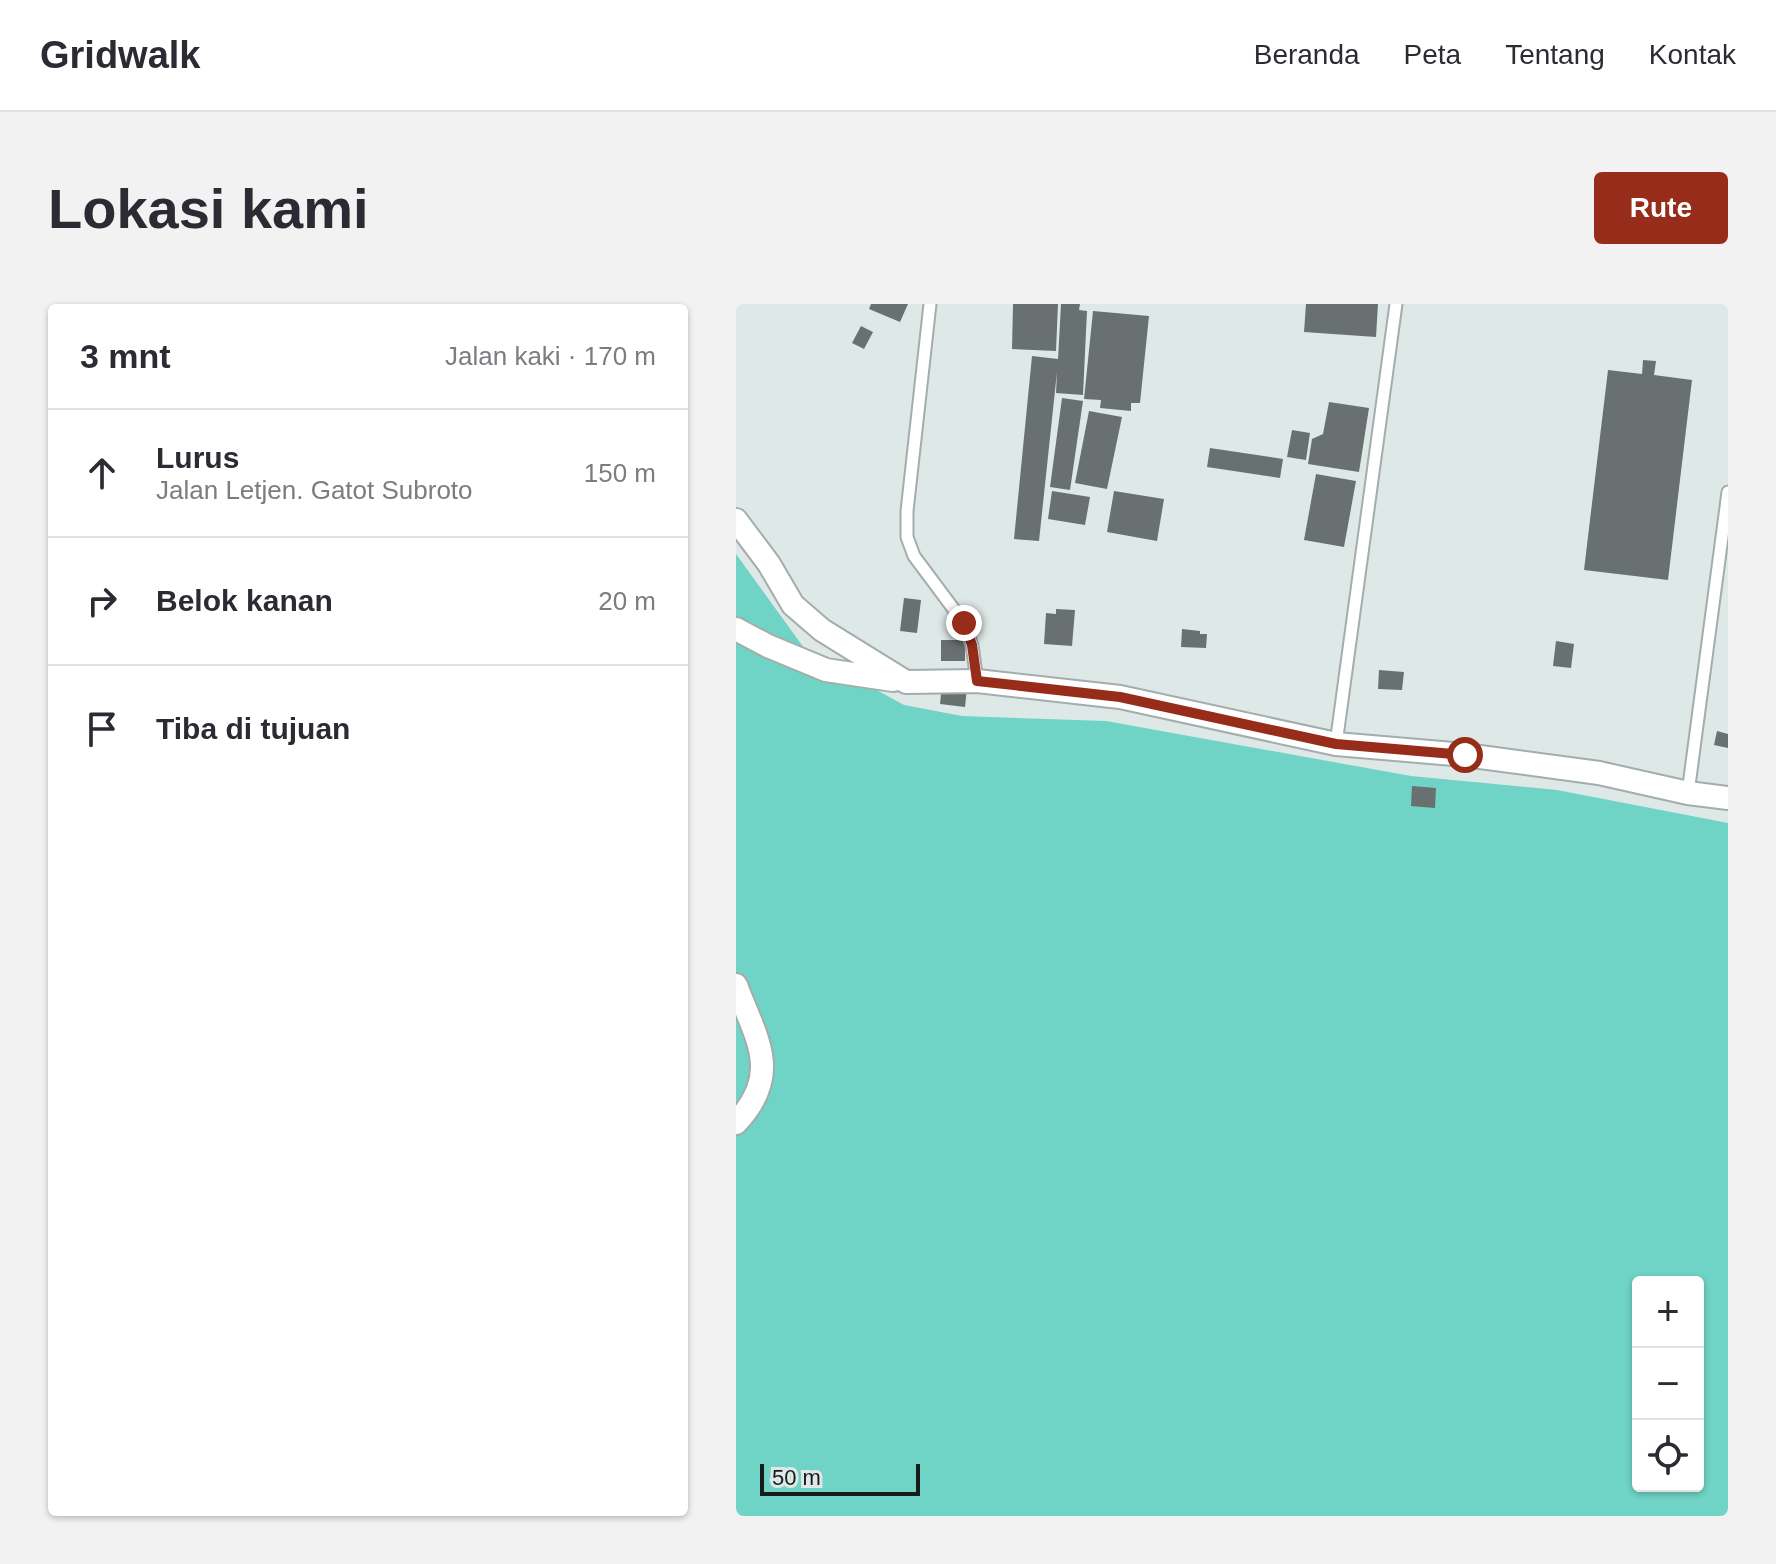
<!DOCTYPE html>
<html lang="id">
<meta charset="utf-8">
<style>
body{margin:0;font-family:Arial,sans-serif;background:#f2f2f3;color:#2b2b33}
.controls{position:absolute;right:24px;bottom:24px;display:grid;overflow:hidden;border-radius:8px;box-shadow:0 2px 6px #0004}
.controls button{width:72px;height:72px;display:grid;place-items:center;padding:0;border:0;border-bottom:2px solid #e1e1e2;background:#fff;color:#2b2b33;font:40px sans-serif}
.scale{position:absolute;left:24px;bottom:20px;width:160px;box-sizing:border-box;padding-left:8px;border:4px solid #171b1a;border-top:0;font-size:22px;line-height:28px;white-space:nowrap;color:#171b1a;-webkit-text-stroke:6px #dee8e6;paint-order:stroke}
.stop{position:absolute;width:24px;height:24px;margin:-18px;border:6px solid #962c19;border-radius:50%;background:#fff}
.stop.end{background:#962c19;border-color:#fff;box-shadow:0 2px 8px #0008}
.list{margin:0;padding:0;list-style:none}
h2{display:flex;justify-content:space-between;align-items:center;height:104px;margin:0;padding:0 32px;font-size:34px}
h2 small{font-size:26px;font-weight:400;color:#7c7c81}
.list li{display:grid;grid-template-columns:52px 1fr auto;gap:24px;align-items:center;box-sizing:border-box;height:128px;padding:0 32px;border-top:2px solid #e1e1e2}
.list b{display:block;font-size:30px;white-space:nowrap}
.list p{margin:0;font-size:26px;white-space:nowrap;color:#7c7c81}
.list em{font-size:26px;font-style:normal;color:#7c7c81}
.icon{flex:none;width:44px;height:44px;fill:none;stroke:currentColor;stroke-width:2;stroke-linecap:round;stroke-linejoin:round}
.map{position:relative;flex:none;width:992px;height:1212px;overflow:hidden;border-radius:8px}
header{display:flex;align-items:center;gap:48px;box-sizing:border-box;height:112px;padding:0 40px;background:#fff;border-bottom:2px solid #e1e1e2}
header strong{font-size:38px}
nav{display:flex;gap:44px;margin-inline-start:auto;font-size:28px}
.intro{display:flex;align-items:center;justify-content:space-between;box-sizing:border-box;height:192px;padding:0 48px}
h1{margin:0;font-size:56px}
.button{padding:20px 36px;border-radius:8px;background:#962c19;color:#fff;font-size:28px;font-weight:700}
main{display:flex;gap:48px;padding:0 48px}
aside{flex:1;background:#fff;border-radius:8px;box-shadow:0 2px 6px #0004}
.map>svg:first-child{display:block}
</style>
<header>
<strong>Gridwalk</strong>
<nav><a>Beranda</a><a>Peta</a><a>Tentang</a><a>Kontak</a></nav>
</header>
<div class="intro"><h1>Lokasi kami</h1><a class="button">Rute</a></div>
<main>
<aside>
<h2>3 mnt<small>Jalan kaki · 170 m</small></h2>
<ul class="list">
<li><svg class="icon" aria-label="ahead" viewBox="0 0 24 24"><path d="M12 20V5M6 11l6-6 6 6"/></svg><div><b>Lurus</b><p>Jalan Letjen. Gatot Subroto</p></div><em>150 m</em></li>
<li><svg class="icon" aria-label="right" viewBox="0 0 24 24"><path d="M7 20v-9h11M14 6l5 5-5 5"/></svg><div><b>Belok kanan</b></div><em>20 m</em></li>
<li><svg class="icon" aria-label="arrive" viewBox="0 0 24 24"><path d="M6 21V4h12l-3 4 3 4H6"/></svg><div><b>Tiba di tujuan</b></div></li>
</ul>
</aside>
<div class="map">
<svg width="992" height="1212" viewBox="0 0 992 1212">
<rect width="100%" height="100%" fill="#dee8e6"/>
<path fill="#6fd4c5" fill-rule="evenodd" d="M0 250 71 348 168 401 226 412 370 417 675 472 821 486 992 519V1212H0ZM902 978H962V1182H902Z"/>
<path fill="#697170" d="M135 0H172L164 18 133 5Z
M277 0H322L320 47 276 45Z
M325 0H344L343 6 351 7 347 91 320 89 321 68 303 237 278 235 296 52 322 55Z
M570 0H642L640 33 568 28Z
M357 7 413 12 404 99H395V107L364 104 365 96 348 95Z
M125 22 137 28 128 45 116 39Z
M907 56 920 57 918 71 956 76 932 276 848 266 872 66 906 70Z
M326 94 347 97 334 186 314 183Z
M593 98 633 104 623 168 572 160 576 135 587 130Z
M353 107 386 113 371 185 339 179Z
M556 126 574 129 570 156 551 153Z
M474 144 547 155 544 174 471 163Z
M580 170 620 177 608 243 568 236Z
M316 187 354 193 349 221 312 215Z
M378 187 428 195 421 237 371 228Z
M168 294 185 296 181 329 164 327Z
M320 305 339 306 336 342 308 340 310 309 320 310Z
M446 325 464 327V330H471L470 344 445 343Z
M205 336H229V357H205Z
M820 337 838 340 835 364 817 362Z
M643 366 668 368 666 386 642 385Z
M206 380 231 384 229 403 204 400Z
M981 427 992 430V444L978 441Z
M676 482 700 484 699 504 675 502Z"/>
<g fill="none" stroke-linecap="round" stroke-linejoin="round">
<defs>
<path id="service" d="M194 0 171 207V233L178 252 228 319 236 341 241 377
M600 440 660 0
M952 489 992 188"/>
<path id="minor" d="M0 216 33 260 57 301 86 326 170 378 241 377 384 393 600 440 729 451 863 469 952 489 992 494
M0 325 32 342 90 366 157 376
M0 681C20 735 47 769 0 819"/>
</defs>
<use href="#service" stroke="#a3adab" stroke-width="15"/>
<use href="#minor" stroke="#a3adab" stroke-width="26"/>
<use href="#service" stroke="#fff" stroke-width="11"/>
<use href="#minor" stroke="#fff" stroke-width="22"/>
</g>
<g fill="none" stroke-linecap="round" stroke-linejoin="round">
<path stroke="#962c19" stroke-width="10" d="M228 319 236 341 241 377 384 393 600 440 729 451"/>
</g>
</svg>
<div class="controls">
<button>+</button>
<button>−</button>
<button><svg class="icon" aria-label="locate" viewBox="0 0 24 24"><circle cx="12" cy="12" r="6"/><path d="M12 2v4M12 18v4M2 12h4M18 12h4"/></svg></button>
</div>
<div class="scale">50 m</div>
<div class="stop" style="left:729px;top:451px"></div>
<div class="stop end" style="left:228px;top:319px"></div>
</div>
</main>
